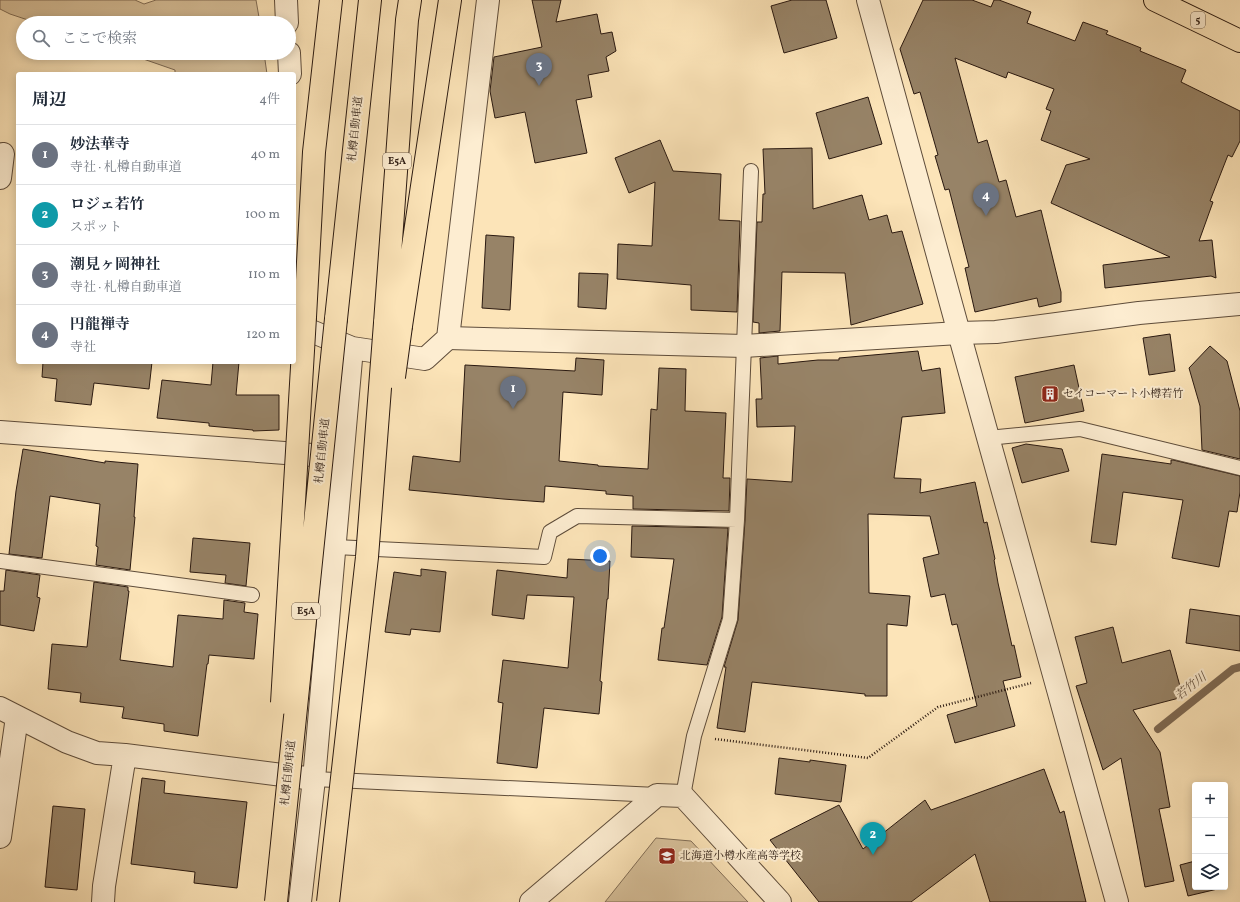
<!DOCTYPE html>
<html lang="ja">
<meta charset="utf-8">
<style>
body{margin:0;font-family:Vollkorn,"Noto Serif JP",serif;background:#f2f2f3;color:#1f2937}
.controls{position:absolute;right:12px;bottom:12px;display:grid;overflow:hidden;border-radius:4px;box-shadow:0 2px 10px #0003}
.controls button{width:36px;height:36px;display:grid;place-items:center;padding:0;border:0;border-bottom:1px solid #e0e1e3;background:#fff;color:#1f2937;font:20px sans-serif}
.you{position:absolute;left:600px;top:556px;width:14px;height:14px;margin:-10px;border:3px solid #fff;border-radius:50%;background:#1a73e8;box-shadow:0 0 0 6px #1a73e833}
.badge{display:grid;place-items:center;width:26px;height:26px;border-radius:50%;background:#8f2418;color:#fff;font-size:13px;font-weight:700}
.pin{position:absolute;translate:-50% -33px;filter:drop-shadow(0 1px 2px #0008)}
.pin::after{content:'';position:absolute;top:21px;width:14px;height:12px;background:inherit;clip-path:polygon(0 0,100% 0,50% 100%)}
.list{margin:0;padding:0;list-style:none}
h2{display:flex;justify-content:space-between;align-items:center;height:52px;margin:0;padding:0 16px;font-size:17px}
h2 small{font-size:13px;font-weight:400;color:#747a83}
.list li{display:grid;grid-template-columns:26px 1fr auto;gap:12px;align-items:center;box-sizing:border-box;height:60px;padding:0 16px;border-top:1px solid #e0e1e3}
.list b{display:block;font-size:15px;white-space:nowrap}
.list p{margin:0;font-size:13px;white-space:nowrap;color:#747a83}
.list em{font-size:13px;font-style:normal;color:#747a83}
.icon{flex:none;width:22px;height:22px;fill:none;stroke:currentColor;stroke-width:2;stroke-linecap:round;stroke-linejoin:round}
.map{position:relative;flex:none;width:1240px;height:902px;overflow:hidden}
.search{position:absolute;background:#fff;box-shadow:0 2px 10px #0003;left:16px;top:16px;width:280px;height:44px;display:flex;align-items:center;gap:10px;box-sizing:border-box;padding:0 14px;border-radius:22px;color:#747a83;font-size:15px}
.panel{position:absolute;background:#fff;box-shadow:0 2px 10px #0003;left:16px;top:72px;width:280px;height:292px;border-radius:4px}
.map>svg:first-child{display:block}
</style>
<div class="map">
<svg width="1240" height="902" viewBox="0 0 1240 902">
<rect width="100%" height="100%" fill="#fce4b8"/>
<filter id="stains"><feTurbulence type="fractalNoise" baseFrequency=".005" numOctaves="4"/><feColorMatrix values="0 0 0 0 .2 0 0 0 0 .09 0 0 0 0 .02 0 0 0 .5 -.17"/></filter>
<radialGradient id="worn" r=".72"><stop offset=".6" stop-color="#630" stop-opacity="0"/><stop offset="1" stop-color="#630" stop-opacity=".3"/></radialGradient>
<path fill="#d8c19b" stroke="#816d56" d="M0 0H135L144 4 156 0H256L260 23H37L10 14 0 9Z
M126 53H264L267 74H175V70Z
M656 838 691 841 748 902H605Z"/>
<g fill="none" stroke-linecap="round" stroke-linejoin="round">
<path stroke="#7d6953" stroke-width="8" d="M1158 729 1233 669 1240 667"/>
</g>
<path fill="#978367" stroke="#2a1910" d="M532 0H561L556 22 597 14 601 34 612 32 616 51 606 57 609 71 588 75 592 97 576 100 587 153 535 163 525 112 495 118 490 91 494 57 542 47Z
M792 0H826L837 38 784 53 771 6Z
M923 0H972L991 7 994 0H999L1031 12 1027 23 1075 41 1083 22 1108 31 1106 34 1141 48 1140 51 1186 70 1181 82 1240 111V141L1232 157 1228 155 1210 201 1213 202 1199 241 1212 240 1216 278 1211 276 1105 288 1103 265 1170 257 1051 203 1066 165 1090 159 1041 140 1051 111 1046 109 1054 89 1008 72 1006 78 955 58 978 143 987 140 999 182 1006 180 1016 217 1041 210 1061 292V302L1039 307 1037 298 975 312 965 268 969 267 949 189 945 190 935 156 938 155 920 92 914 94 900 49Z
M868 97 882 144 829 159 816 113Z
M660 140 673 171 721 174 719 220 740 221 737 312 691 310V285L617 279 618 244 652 246 655 182 629 193 615 158Z
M812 148 813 209 862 195 869 220 887 215 892 233 902 231 923 304 851 325 845 273 782 272 780 331 759 333V323L753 322 757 222H762L763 194H765L763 149Z
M486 235 514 237 510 310 482 308Z
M579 273 608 274 606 309 578 307Z
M1170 334 1175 371 1149 375 1143 338Z
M1210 346 1227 361 1240 411V459L1202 450 1200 406 1189 368Z
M918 351 922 371 940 368 945 413 902 417 894 478 921 479 920 493 975 482 984 523 987 522 995 559 994 560 998 583 1012 646 1014 645 1021 677 1003 681 1015 726 955 743 947 715 977 706 957 624 952 625 945 594 931 597 923 558 939 554 930 516 868 514 869 593 910 596 907 626 887 624V696H865V694L752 682 745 732 717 728 726 667H724L738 620 745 521 747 479 792 482 795 426 757 427 756 399H762L760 358 778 356V364L818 360H839V358Z
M576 358 604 360 602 395 563 392 559 461 598 465V466L648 469 651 409 657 410 659 368 686 369 685 411 726 413 723 478H730L729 511 633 509V496L606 494V491L545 486 544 502 503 499 409 490 413 456 460 462 465 365 575 371Z
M43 362H152L149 389 94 383 91 405 55 401 57 379 42 377Z
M213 362H239L236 395H279V430L253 431V430L209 426V423L157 418 162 380 211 385Z
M1074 365 1084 411 1025 423 1015 377Z
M1026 444 1062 449 1069 471 1022 483 1012 448Z
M23 449 105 463V461L138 464 134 517H135L130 570 96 565 98 547 96 546 100 504 50 496 42 558 9 554 16 491Z
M1102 454 1171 464V460H1173L1240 476V492L1237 512 1229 511 1219 567 1172 558 1183 500 1123 492 1116 545 1091 542Z
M632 526 728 528 722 617 707 665 658 660 662 628H664L674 559 631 557Z
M193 538 250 543 246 586 225 583 226 575 190 572Z
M568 559 610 561 608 599H607L600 681 602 682 599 714 544 708 537 768 497 763 503 703 498 702 503 660 568 668 574 597 527 595 524 619 492 615 497 570 567 578Z
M421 569 446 572 440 632 411 629 410 635 385 632 394 572 421 576Z
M6 570 40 575 37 597 40 598 34 631 0 625V591H4Z
M94 582 128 587V591H129L120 660 173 667 178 615 223 619 224 600 245 603 244 612 258 614 254 659 209 655 208 664H207L198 736 164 731V724L122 718 124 707 80 702 81 693 48 689 52 644 87 647Z
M1190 609 1240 616V651L1186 643Z
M1113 627 1122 663 1170 650 1183 697 1133 710 1160 752 1170 807 1159 809 1174 881 1145 887 1121 758 1103 770 1076 686 1087 683 1075 637Z
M779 758 810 762V760L846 765 841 802 775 794Z
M1044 769 1060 813 1064 811 1086 902H990L975 854 911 902H819L770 840 839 805 863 849 925 800 931 810Z
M142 778 165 781 164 793 247 802 237 888 194 883 195 872 131 864Z
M53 806 85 809 77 890 45 887Z
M1195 861V887H1225V883L1226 887 1188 896 1180 865Z"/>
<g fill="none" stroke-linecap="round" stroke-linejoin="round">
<defs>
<path id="service" d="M988 438 1080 429 1240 468
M335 547 544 557 550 532 577 516 737 520
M0 561 252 595
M314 779 657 795
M683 796 694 736 730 619 737 520 751 171"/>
<path id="minor" d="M0 178 3 154
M448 338 744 346 959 333 996 332 1139 313 1240 304
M0 432 340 457
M0 708 67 742 97 753 125 755 314 779
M0 837 17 717
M103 902 104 886 125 755
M531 902 657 795 683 796 780 902"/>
<path id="tertiary" d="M286 0 287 23
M868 0 959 333 1117 902
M289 53 290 74
M294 324 352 348 425 359 448 338 488 0
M300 902 314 779 352 348"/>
<path id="trunk" d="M1155 0 1240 41"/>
<path id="motorway" d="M305 317 314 152 331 0
M336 319 370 0
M385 323 407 20 410 0
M401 326 450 0"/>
</defs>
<use href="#service" stroke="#5e4c3a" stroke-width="16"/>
<use href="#minor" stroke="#5e4c3a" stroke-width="24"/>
<use href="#tertiary" stroke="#5e4c3a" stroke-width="24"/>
<use href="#trunk" stroke="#2a1910" stroke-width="24"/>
<use href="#motorway" stroke="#2a1910" stroke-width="24"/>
<path stroke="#2a1910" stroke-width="2.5" stroke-dasharray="1 2" stroke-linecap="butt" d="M715 739 868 758 938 707 1031 683"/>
<use href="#service" stroke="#fdedd1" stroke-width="14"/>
<use href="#minor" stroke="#fdedd1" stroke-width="22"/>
<use href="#tertiary" stroke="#fdedd1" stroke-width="22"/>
<use href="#trunk" stroke="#fce4b8" stroke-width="22"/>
<use href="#motorway" stroke="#fce4b8" stroke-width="22"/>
<defs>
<path id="motorway-bridge" d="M394 377 401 326
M282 703 305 317
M276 902 336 319
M328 902 367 557 385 323"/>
</defs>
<use href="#motorway-bridge" stroke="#2a1910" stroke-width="24" stroke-linecap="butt"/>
<use href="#motorway-bridge" stroke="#fce4b8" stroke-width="22"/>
</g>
<defs>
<symbol id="building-square" viewBox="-11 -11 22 22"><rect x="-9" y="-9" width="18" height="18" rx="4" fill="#8f2418" stroke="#fdedd1"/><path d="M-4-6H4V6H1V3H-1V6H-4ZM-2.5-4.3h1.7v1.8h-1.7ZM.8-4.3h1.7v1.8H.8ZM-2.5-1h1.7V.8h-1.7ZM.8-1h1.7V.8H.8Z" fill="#fff"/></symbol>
<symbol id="school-square" viewBox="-11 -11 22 22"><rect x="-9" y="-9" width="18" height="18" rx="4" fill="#8f2418" stroke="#fdedd1"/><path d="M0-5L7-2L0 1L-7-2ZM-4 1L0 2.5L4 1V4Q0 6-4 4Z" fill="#fff"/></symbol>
</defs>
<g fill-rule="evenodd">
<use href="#building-square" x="1040" y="384" width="20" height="20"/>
<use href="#school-square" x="657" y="846" width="20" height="20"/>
</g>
<g text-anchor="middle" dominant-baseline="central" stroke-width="4" stroke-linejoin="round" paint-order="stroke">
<g fill="#fdedd1" stroke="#69594a" stroke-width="1">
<rect x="1191" y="12" width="14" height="16" rx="3"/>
<rect x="383" y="153" width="28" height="16" rx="3"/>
<rect x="292" y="603" width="28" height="16" rx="3"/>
</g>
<g font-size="10" font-weight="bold" fill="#2a1910">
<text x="1198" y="20">5</text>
<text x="397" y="161">E5A</text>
<text x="306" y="611">E5A</text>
</g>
<g font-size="11" fill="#2a1910" stroke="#fdedd1">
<text transform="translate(356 129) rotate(-84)">札樽自動車道</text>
<text transform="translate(323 451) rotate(-84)">札樽自動車道</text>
<text transform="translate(289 773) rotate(-84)">札樽自動車道</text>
</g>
<g font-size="11" fill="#2a1910" stroke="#fdedd1" text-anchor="start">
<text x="1063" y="394">セイコーマート小樽若竹</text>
<text x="680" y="856">北海道小樽水産高等学校</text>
</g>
<g font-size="12" font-style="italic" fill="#624f3c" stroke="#fdedd1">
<text transform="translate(1191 687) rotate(-38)">若竹川</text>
</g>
</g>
<rect width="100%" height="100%" filter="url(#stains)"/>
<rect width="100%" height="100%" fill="url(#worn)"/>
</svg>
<div class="controls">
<button>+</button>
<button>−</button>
<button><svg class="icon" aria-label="layers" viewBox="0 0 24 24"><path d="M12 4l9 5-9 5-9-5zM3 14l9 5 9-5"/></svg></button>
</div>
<div class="you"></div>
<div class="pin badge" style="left:513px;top:409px;background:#6b7280">1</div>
<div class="pin badge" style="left:873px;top:855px;background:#0f9aa8">2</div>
<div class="pin badge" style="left:539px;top:86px;background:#6b7280">3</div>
<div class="pin badge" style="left:986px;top:216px;background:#6b7280">4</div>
<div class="search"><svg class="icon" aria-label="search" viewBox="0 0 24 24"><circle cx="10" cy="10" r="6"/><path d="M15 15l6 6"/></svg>ここで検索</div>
<section class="panel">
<h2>周辺<small>4件</small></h2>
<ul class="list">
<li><span class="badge" style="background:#6b7280">1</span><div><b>妙法華寺</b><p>寺社 · 札樽自動車道</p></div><em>40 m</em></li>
<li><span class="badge" style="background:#0f9aa8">2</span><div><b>ロジェ若竹</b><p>スポット</p></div><em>100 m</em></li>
<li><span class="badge" style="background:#6b7280">3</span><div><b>潮見ヶ岡神社</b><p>寺社 · 札樽自動車道</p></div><em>110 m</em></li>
<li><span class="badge" style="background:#6b7280">4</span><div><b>円龍禅寺</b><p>寺社</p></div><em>120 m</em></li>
</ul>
</section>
</div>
